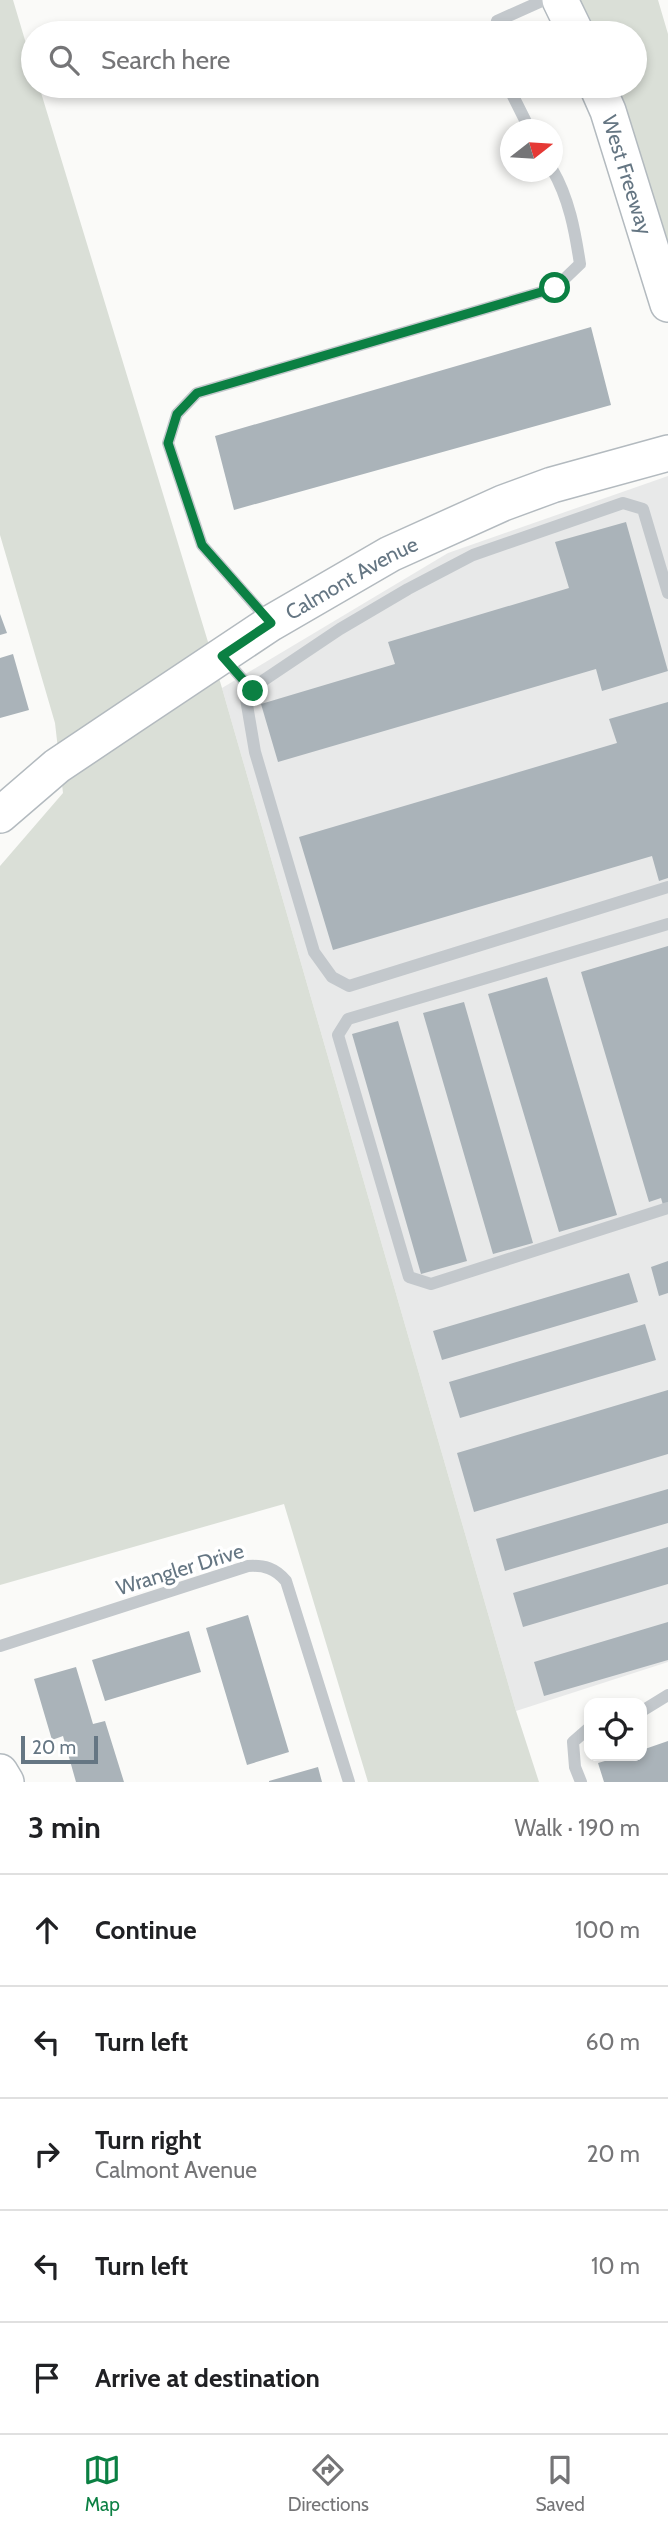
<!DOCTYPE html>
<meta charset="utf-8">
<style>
body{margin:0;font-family:Cabin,sans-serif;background:#f2f2f2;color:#202124}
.controls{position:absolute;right:21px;bottom:21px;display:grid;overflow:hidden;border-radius:14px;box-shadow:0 4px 10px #0003}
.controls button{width:63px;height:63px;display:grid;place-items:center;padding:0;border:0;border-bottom:2px solid #e0e0e0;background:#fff;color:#202124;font:35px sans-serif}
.compass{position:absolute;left:500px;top:119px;width:63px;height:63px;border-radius:50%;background:#fff;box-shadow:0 4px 10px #0003;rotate:73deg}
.scale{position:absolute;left:21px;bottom:18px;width:77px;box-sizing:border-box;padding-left:7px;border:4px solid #657683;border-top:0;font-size:19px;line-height:24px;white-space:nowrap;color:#657683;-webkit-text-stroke:5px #fff;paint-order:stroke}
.stop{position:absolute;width:21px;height:21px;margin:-16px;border:5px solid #0b8043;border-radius:50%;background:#fff}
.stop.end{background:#0b8043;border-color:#fff;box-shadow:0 2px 7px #0008}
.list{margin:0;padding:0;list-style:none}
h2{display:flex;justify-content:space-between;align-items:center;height:91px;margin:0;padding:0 28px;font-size:30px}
h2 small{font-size:23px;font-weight:400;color:#757577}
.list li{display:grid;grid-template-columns:46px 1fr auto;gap:21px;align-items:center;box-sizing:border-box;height:112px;padding:0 28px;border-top:2px solid #e0e0e0}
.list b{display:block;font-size:26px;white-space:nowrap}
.list p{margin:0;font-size:23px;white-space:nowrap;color:#757577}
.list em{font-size:23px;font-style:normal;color:#757577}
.icon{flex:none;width:38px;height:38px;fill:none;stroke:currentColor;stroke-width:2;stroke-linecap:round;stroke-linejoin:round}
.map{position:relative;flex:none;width:668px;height:1782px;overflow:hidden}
.search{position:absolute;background:#fff;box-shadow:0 4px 10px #0003;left:21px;right:21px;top:21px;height:77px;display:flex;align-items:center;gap:18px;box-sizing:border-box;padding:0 24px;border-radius:38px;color:#757577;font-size:26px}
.sheet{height:651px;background:#fff}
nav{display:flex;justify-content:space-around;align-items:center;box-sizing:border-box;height:98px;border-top:2px solid #e0e0e0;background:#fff;font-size:19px;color:#757577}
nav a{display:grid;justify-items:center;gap:4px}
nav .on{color:#0b8043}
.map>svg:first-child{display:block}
</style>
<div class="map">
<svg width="668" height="1782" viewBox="0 0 668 1782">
<rect width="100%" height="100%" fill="#fafaf8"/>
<path fill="#e8e9e9" d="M668 476V1662L516 1711 222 688 448 553Z"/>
<path fill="#dadfd7" d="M0 0H13L33 67V86H39L222 688 516 1711 539 1782H368L284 1504 0 1585V866L63 793 55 723 0 535Z
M578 0H658L668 34V252L616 86H635V33H594Z"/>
<path fill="#aab3b9" d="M591 327 611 405 234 510 215 436Z
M626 522 668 671 602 691 596 669 278 762 261 704 395 664 388 642 569 588 555 542Z
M0 614 7 633 0 635Z
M13 654 29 710 0 718V658Z
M668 702V878L659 881 652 856 333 950 299 837 617 743 609 719Z
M668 946V1204L663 1205 661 1198 649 1202 581 972Z
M547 977 617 1215 559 1232 488 994Z
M464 1002 533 1243 493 1254 423 1013Z
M398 1021 467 1261 421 1274 352 1034Z
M668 1261V1293L659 1296 651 1267Z
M629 1273 638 1302 442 1360 433 1331Z
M645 1324 656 1360 460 1418 449 1382Z
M668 1390V1454L474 1512 457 1453Z
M668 1489V1523L505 1571 496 1539Z
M668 1547V1584L523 1627 513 1593Z
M248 1615 289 1752 247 1765 206 1628Z
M668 1622V1660L544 1696 534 1662Z
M189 1631 201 1672 105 1701 92 1660Z
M76 1667 93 1724 105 1721 124 1782H76L63 1736 52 1740 34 1679Z
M668 1741V1782H604L598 1763 622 1756H642V1750Z
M318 1767 322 1782H269V1781Z"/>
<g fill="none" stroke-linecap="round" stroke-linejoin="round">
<defs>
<g id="secondary">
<path d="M560 0 576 33"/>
<path id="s1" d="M597 86 608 111 668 304"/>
<path id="s2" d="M0 815 57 766 130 717 271 623 390 554 503 503 552 485 668 453"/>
<path d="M0 1772 6 1782"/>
</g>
</defs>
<use href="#secondary" stroke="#b3babf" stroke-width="38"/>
<path stroke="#c3c8cc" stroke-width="12" d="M494 33 497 21 544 0
M508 86 530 130
M668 593 643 509 623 503 473 555 408 589 340 629 261 682 246 699 255 752 314 952 332 977 349 986 668 887
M269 621 202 545 168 443 177 414 197 393 555 288 580 264C575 231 569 198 552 169
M223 657 253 691
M668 924 348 1019 338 1035 409 1277 431 1284 668 1208
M0 1646 248 1566C264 1565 275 1568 286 1581L349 1782
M642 1711 668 1695
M581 1782 575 1767 573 1742 589 1728"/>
<use href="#secondary" stroke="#fff" stroke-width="35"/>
</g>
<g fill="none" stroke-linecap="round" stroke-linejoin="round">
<path stroke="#0b8043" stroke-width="9" d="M253 691 222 656 271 623 202 545 168 443 177 414 197 393 555 288"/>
</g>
<g text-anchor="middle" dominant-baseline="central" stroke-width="7" stroke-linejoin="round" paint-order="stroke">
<g font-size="21" fill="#657683" stroke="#fff">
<text stroke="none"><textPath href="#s1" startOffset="94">West Freeway</textPath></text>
<text stroke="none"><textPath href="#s2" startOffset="425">Calmont Avenue</textPath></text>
<text transform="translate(180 1569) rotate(-17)">Wrangler Drive</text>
</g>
</g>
</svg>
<div class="controls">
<button><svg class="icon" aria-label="locate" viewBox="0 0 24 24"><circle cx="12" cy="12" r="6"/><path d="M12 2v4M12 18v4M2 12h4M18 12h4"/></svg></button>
</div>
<svg class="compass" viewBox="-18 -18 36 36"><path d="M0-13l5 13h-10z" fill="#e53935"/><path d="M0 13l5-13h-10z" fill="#757577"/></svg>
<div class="scale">20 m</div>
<div class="stop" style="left:555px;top:288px"></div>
<div class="stop end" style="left:253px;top:691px"></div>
<div class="search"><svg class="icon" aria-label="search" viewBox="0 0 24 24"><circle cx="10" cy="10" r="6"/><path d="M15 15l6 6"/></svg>Search here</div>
</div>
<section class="sheet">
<h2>3 min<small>Walk · 190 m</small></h2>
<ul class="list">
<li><svg class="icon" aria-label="ahead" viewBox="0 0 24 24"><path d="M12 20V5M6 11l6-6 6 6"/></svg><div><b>Continue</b></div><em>100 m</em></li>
<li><svg class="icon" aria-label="left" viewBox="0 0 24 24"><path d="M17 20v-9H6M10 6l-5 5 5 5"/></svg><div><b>Turn left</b></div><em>60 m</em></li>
<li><svg class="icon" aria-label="right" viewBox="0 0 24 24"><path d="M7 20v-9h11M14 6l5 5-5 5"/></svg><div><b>Turn right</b><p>Calmont Avenue</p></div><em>20 m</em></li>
<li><svg class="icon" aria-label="left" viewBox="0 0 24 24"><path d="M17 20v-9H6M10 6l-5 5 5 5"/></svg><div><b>Turn left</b></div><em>10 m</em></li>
<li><svg class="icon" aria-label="arrive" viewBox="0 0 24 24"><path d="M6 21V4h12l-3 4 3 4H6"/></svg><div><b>Arrive at destination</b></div></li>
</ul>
</section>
<nav>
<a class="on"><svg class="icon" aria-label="map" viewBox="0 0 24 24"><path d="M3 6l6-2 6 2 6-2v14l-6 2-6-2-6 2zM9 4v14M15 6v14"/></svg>Map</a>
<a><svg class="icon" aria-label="directions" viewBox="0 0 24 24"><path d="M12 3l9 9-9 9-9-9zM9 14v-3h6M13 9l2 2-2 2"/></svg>Directions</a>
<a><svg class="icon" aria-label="saved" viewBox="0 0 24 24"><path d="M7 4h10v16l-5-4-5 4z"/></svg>Saved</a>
</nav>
